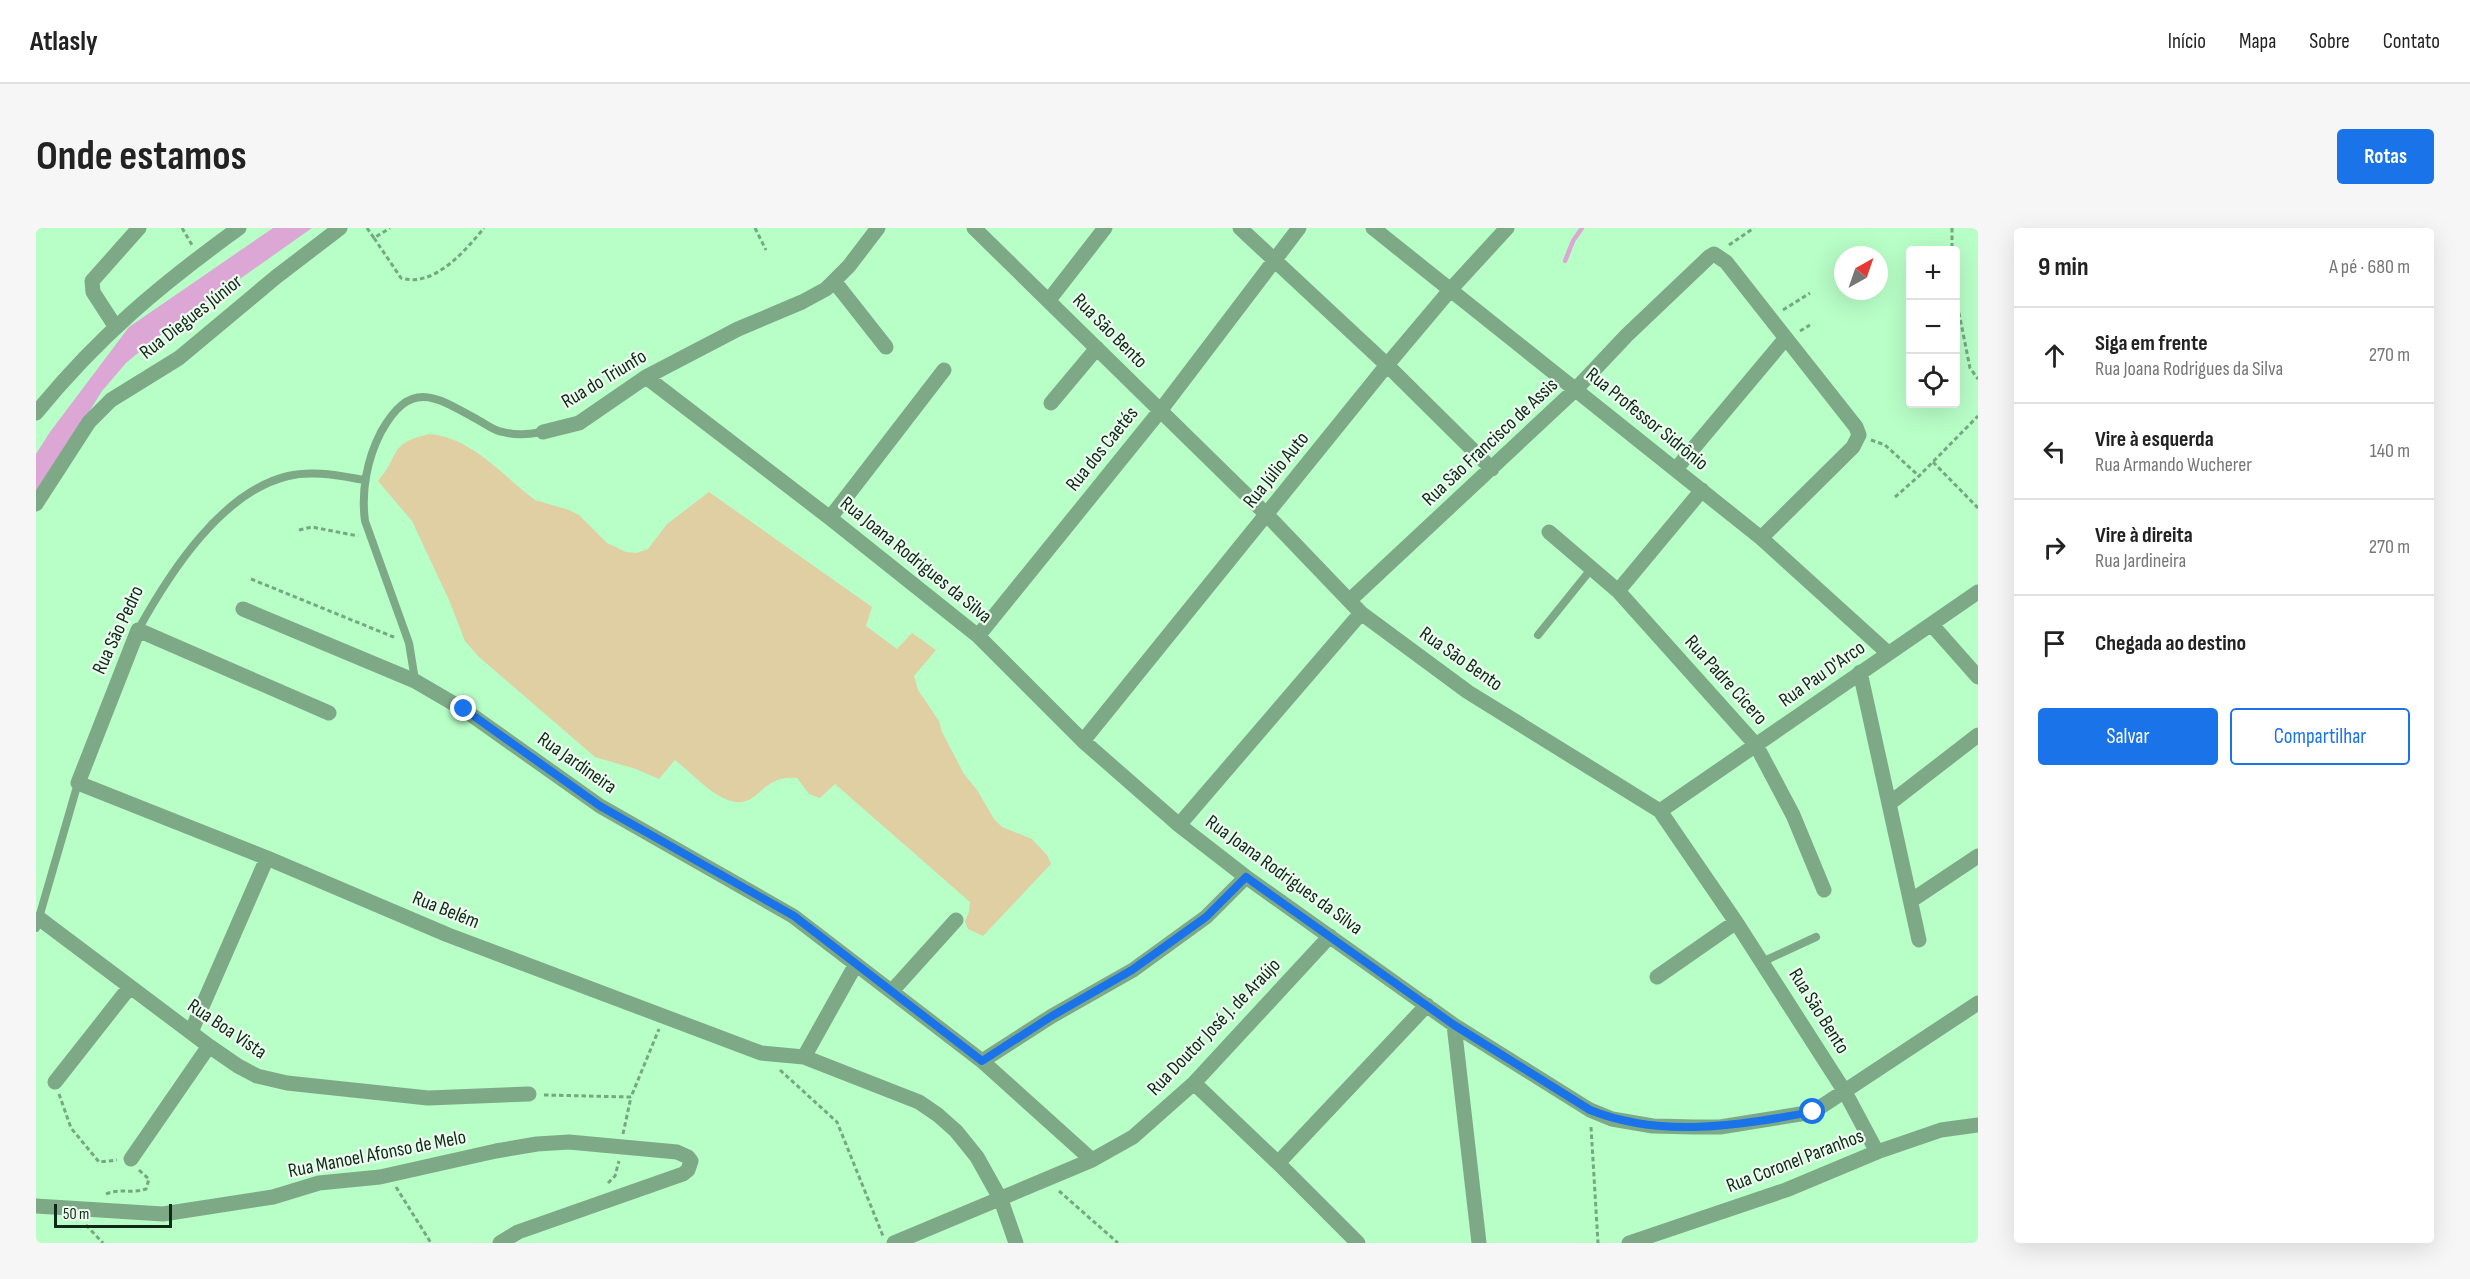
<!DOCTYPE html>
<html lang="pt">
<meta charset="utf-8">
<style>
body{margin:0;font-family:"Sofia Sans Condensed",sans-serif;background:#f6f6f6;color:#222}
.controls{position:absolute;right:18px;top:18px;display:grid;overflow:hidden;border-radius:6px;box-shadow:0 6px 24px #0002}
.controls button{width:54px;height:54px;display:grid;place-items:center;padding:0;border:0;border-bottom:2px solid #e0e0e0;background:#fff;color:#222;font:30px sans-serif}
.compass{position:absolute;left:1798px;top:18px;width:54px;height:54px;border-radius:50%;background:#fff;box-shadow:0 6px 24px #0002;rotate:40deg}
.scale{position:absolute;left:18px;bottom:15px;width:118px;box-sizing:border-box;padding-left:6px;border:3px solid #0e2a16;border-top:0;font-size:16px;line-height:21px;white-space:nowrap;color:#0e2a16;-webkit-text-stroke:4px #eefbf0;paint-order:stroke}
.stop{position:absolute;width:18px;height:18px;margin:-14px;border:4px solid #1a73e8;border-radius:50%;background:#fff}
.stop.end{background:#1a73e8;border-color:#fff;box-shadow:0 2px 6px #0008}
.list{margin:0;padding:0;list-style:none}
h2{display:flex;justify-content:space-between;align-items:center;height:78px;margin:0;padding:0 24px;font-size:26px}
h2 small{font-size:20px;font-weight:400;color:#767676}
.list li{display:grid;grid-template-columns:39px 1fr auto;gap:18px;align-items:center;box-sizing:border-box;height:96px;padding:0 24px;border-top:2px solid #e0e0e0}
.list b{display:block;font-size:22px;white-space:nowrap}
.list p{margin:0;font-size:20px;white-space:nowrap;color:#767676}
.list em{font-size:20px;font-style:normal;color:#767676}
.actions{display:flex;gap:12px;padding:18px 24px}
.actions a{flex:1;padding:14px 0;border:2px solid #1a73e8;border-radius:6px;text-align:center;font-size:21px;color:#1a73e8}
.actions .main{background:#1a73e8;color:#fff}
.icon{flex:none;width:33px;height:33px;fill:none;stroke:currentColor;stroke-width:2;stroke-linecap:round;stroke-linejoin:round}
.map{position:relative;flex:none;width:1942px;height:1015px;overflow:hidden;border-radius:6px}
header{display:flex;align-items:center;gap:36px;box-sizing:border-box;height:84px;padding:0 30px;background:#fff;border-bottom:2px solid #e0e0e0}
header strong{font-size:28px}
nav{display:flex;gap:33px;margin-inline-start:auto;font-size:21px}
.intro{display:flex;align-items:center;justify-content:space-between;box-sizing:border-box;height:144px;padding:0 36px}
h1{margin:0;font-size:42px}
.button{padding:15px 27px;border-radius:6px;background:#1a73e8;color:#fff;font-size:21px;font-weight:700}
main{display:flex;gap:36px;padding:0 36px}
aside{flex:1;background:#fff;border-radius:6px;box-shadow:0 6px 24px #0002}
.map>svg:first-child{display:block}
</style>
<header>
<strong>Atlasly</strong>
<nav><a>Início</a><a>Mapa</a><a>Sobre</a><a>Contato</a></nav>
</header>
<div class="intro"><h1>Onde estamos</h1><a class="button">Rotas</a></div>
<main>
<div class="map">
<svg width="1942" height="1015" viewBox="0 0 1942 1015">
<rect width="100%" height="100%" fill="#b8fec7"/>
<path fill="#dfcfa3" d="M393 206C432 209 461 241 490 265L499 272 533 282 543 287 571 315 590 324 601 325 612 321 631 296 673 264 836 379 830 398 861 421 876 405 900 422 878 448 882 462 903 493 906 504 928 546 941 562 958 591 966 599 996 611 1011 627 1015 636 947 708 932 701 929 694 933 684 934 674 799 556 784 570 773 566 761 550C720 546 725 587 687 570 672 563 653 543 639 532L623 551 600 541 559 529 443 429 429 413 413 372 376 293 342 253C365 227 351 216 393 206Z"/>
<path fill="#dca6d5" d="M237 0H276L119 111 90 135 66 163 0 269V226L14 204 93 99Z"/>
<g fill="none" stroke-linecap="round" stroke-linejoin="round">
<path stroke="#dca6d5" stroke-width="4.5" d="M1529 33 1537 13 1546 0"/>
<path stroke="#74a980" stroke-width="3" stroke-dasharray="4.5 3" stroke-linecap="butt" d="M146 0 156 17
M331 0 338 10 354 0
M719 0 730 22
M1916 0V22
M338 10 365 50C398 60 429 23 448 0
M1693 17 1718 0
M1920 70 1934 140 1942 151
M1747 82 1774 65
M1764 103 1774 97
M1835 212 1849 217 1883 248
M1897 234 1942 280
M1859 269 1883 248 1942 188
M263 302 276 299 322 308
M215 351 360 410
M744 842 801 894 847 1008
M23 866 35 900 63 934 81 932
M508 867 595 869 623 801
M1555 899 1562 1015
M587 906 595 869
M572 955 579 948 583 933
M360 959 395 1015
M1023 963 1082 1015
M70 966C83 960 96 966 110 961L113 951 103 942
M50 997 67 1015"/>
<path stroke="#7ea987" stroke-width="8" d="M102 402C133 346 185 264 252 248 277 242 304 248 329 252
M1502 407 1556 340
M379 452 373 415 329 293C325 263 331 231 345 204 374 152 398 167 442 192 450 196 458 203 467 204 481 208 493 206 507 204
M0 700 42 555
M1726 734 1780 709"/>
<path stroke="#7ea987" stroke-width="15" d="M938 0 1231 287 1325 385 1432 464 1624 583 1700 694 1809 864 1841 924
M1204 0 1351 137 1456 241
M1337 0 1725 310 1852 425
M798 53 850 119
M1013 72 1069 0
M79 98 57 64 56 53 103 0
M610 149 794 290 942 408 1047 513 1143 597 1210 649 1418 797 1554 882 1576 891 1617 898 1659 899H1684L1777 884 1942 775
M1015 175 1061 120
M0 185C62 109 124 57 203 0
M507 204 543 195 610 149 702 101 766 74 790 61 813 38 842 0
M1640 241 1749 111
M0 276 53 194 75 172 143 130 240 49 304 0
M794 290 908 142
M1513 304 1582 363 1720 517 1757 587 1788 662
M1582 363 1666 262
M1314 372 1540 161 1591 107 1673 29 1678 26 1690 34 1820 199 1823 207 1817 219 1725 310
M207 381 379 453 427 481 564 578 757 688 946 833 1056 932
M1896 397 1942 449
M942 408 1124 183 1263 0
M1824 444 1883 712
M293 485 102 402 42 555 231 630 412 707 725 825 768 829 883 874 902 887 920 903 941 929 965 972 980 1015
M1047 513 1351 137 1415 61 1471 0
M1854 575 1942 507
M1624 583 1942 364
M1143 597 1325 385
M1876 672 1942 628
M4 691 173 818 202 838 221 848 251 855 392 870 493 866
M1621 749 1700 694
M856 763 920 692
M1418 797 1443 1015
M155 804 231 630
M768 829 820 736
M946 833 1016 788 1097 742 1170 689 1210 649
M19 854 93 760
M1158 855 1242 935 1322 1015
M95 931 173 818
M1242 935 1391 777
M0 978 127 986 237 969 283 955 344 949 460 923 501 916 533 914 641 924 652 929 655 933 652 942 647 946 482 1004 464 1015
M858 1015 1056 932 1097 909 1158 855 1294 708"/>
<path stroke="#7ea987" stroke-width="15" d="M1593 1015 1750 962 1841 924 1905 902 1942 897"/>
</g>
<g fill="none" stroke-linecap="round" stroke-linejoin="round">
<path stroke="#1a73e8" stroke-width="8" d="M428 481 564 578 758 688 946 833 1016 788 1096 742 1170 689 1210 649 1418 797 1554 882C1626 911 1703 897 1777 884"/>
</g>
<g text-anchor="middle" dominant-baseline="central" stroke-width="4.5" stroke-linejoin="round" paint-order="stroke">
<g font-size="20" fill="#0e2a16" stroke="#eefbf0">
<text transform="translate(155 89) rotate(-38)">Rua Diegues Júnior</text>
<text transform="translate(1074 103) rotate(45)">Rua São Bento</text>
<text transform="translate(568 151) rotate(-31)">Rua do Triunfo</text>
<text transform="translate(1611 191) rotate(39)">Rua Professor Sidrônio</text>
<text transform="translate(1454 214) rotate(-43)">Rua São Francisco de Assis</text>
<text transform="translate(1066 221) rotate(-51)">Rua dos Caetés</text>
<text transform="translate(1240 242) rotate(-51)">Rua Júlio Auto</text>
<text transform="translate(880 332) rotate(39)">Rua Joana Rodrigues da Silva</text>
<text transform="translate(82 402) rotate(-65)">Rua São Pedro</text>
<text transform="translate(1425 431) rotate(35)">Rua São Bento</text>
<text transform="translate(1786 446) rotate(-35)">Rua Pau D'Arco</text>
<text transform="translate(1690 452) rotate(48)">Rua Padre Cícero</text>
<text transform="translate(541 535) rotate(35)">Rua Jardineira</text>
<text transform="translate(1248 647) rotate(36)">Rua Joana Rodrigues da Silva</text>
<text transform="translate(410 682) rotate(22)">Rua Belém</text>
<text transform="translate(1783 783) rotate(58)">Rua São Bento</text>
<text transform="translate(1178 799) rotate(-46)">Rua Doutor José J. de Araújo</text>
<text transform="translate(191 801) rotate(34)">Rua Boa Vista</text>
<text transform="translate(341 926) rotate(-11)">Rua Manoel Afonso de Melo</text>
<text transform="translate(1759 933) rotate(-21)">Rua Coronel Paranhos</text>
</g>
</g>
</svg>
<div class="controls">
<button>+</button>
<button>−</button>
<button><svg class="icon" aria-label="locate" viewBox="0 0 24 24"><circle cx="12" cy="12" r="6"/><path d="M12 2v4M12 18v4M2 12h4M18 12h4"/></svg></button>
</div>
<svg class="compass" viewBox="-18 -18 36 36"><path d="M0-13l5 13h-10z" fill="#e53935"/><path d="M0 13l5-13h-10z" fill="#767676"/></svg>
<div class="scale">50 m</div>
<div class="stop" style="left:1777px;top:884px"></div>
<div class="stop end" style="left:428px;top:481px"></div>
</div>
<aside>
<h2>9 min<small>A pé · 680 m</small></h2>
<ul class="list">
<li><svg class="icon" aria-label="ahead" viewBox="0 0 24 24"><path d="M12 20V5M6 11l6-6 6 6"/></svg><div><b>Siga em frente</b><p>Rua Joana Rodrigues da Silva</p></div><em>270 m</em></li>
<li><svg class="icon" aria-label="left" viewBox="0 0 24 24"><path d="M17 20v-9H6M10 6l-5 5 5 5"/></svg><div><b>Vire à esquerda</b><p>Rua Armando Wucherer</p></div><em>140 m</em></li>
<li><svg class="icon" aria-label="right" viewBox="0 0 24 24"><path d="M7 20v-9h11M14 6l5 5-5 5"/></svg><div><b>Vire à direita</b><p>Rua Jardineira</p></div><em>270 m</em></li>
<li><svg class="icon" aria-label="arrive" viewBox="0 0 24 24"><path d="M6 21V4h12l-3 4 3 4H6"/></svg><div><b>Chegada ao destino</b></div></li>
</ul>
<div class="actions"><a class="main">Salvar</a><a>Compartilhar</a></div>
</aside>
</main>
